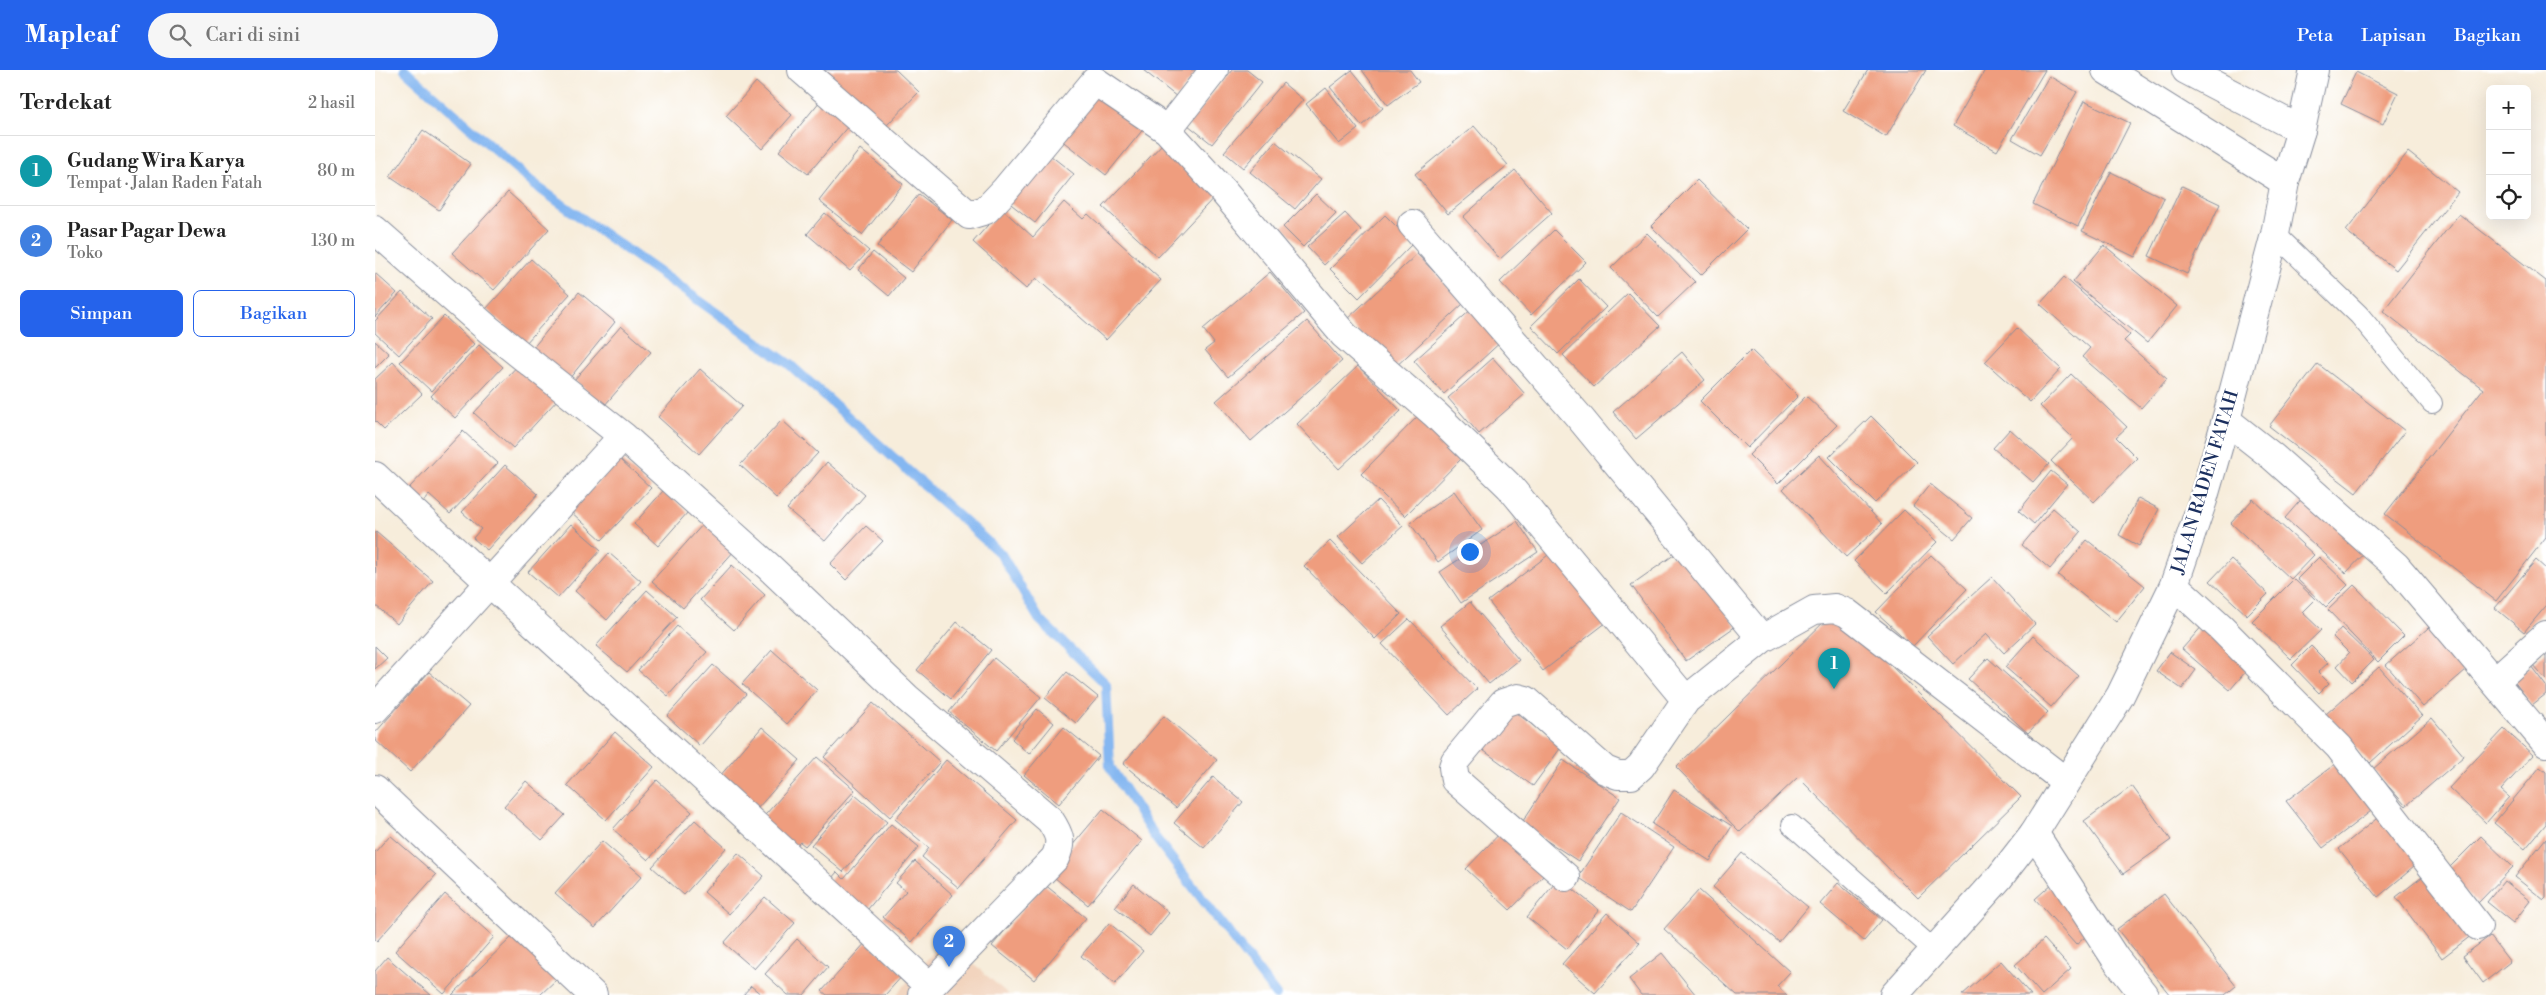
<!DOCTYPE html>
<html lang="id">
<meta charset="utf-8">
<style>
body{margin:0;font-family:"Libre Bodoni",serif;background:#f6f6f6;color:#222}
.controls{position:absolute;right:15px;top:15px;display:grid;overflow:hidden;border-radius:8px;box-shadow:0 5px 20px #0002}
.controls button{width:45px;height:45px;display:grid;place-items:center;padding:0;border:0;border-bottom:1px solid #e0e0e0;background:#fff;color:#222;font:25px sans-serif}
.you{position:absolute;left:1094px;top:481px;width:18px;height:18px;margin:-12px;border:4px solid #fff;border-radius:50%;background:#1a73e8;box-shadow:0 0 0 8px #1a73e833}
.badge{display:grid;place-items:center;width:32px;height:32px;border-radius:50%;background:#2563eb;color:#fff;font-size:16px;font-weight:700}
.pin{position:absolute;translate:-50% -41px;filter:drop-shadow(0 1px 2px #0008)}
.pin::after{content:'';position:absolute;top:26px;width:18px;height:15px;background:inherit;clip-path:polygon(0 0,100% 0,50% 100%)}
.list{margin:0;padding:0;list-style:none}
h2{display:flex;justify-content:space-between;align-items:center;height:65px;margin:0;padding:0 20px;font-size:21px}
h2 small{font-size:16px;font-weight:400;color:#767676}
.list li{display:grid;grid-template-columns:32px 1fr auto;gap:15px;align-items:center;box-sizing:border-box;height:70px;padding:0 20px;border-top:1px solid #e0e0e0}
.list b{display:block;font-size:19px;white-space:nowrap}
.list p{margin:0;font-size:16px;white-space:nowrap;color:#767676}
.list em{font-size:16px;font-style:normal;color:#767676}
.actions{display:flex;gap:10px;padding:15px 20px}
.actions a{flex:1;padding:11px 0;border:1px solid #2563eb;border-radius:8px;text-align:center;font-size:18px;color:#2563eb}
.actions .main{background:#2563eb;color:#fff}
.icon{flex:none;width:28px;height:28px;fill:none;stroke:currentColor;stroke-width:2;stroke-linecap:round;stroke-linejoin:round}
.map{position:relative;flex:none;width:2171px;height:925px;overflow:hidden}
header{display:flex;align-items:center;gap:30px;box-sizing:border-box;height:70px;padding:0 25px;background:#2563eb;color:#fff}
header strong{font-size:24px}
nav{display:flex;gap:28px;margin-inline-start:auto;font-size:18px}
.search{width:350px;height:45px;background:#f6f6f6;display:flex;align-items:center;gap:12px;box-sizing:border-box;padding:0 18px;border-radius:28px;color:#767676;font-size:19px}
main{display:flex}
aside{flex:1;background:#fff}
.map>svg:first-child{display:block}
</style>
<header>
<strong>Mapleaf</strong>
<div class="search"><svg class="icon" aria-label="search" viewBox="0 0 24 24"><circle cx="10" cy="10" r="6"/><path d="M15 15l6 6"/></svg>Cari di sini</div>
<nav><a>Peta</a><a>Lapisan</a><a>Bagikan</a></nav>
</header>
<main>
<aside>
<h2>Terdekat<small>2 hasil</small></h2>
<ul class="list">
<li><span class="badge" style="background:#0f9aa8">1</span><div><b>Gudang Wira Karya</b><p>Tempat · Jalan Raden Fatah</p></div><em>80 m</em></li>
<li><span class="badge" style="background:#3f7fe0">2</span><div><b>Pasar Pagar Dewa</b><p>Toko</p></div><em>130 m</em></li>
</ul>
<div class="actions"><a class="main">Simpan</a><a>Bagikan</a></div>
</aside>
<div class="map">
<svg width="2171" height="925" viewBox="0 0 2171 925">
<rect width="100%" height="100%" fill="#fff"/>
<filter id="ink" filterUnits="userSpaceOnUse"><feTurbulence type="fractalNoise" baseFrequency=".02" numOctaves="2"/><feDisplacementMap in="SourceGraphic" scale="10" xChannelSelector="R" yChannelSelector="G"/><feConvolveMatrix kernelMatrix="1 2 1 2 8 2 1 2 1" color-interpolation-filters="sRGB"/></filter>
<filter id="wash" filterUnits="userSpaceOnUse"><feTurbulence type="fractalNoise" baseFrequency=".0096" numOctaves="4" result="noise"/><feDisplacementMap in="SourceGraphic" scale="20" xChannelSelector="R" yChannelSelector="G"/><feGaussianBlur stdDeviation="1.12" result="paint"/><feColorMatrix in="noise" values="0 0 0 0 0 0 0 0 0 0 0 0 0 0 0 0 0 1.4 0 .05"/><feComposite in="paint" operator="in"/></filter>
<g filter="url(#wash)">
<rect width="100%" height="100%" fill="#f7eddb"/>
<path fill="#f2d4be" d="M570 869 634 925H521Z"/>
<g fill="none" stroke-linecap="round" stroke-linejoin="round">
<path stroke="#85b7f1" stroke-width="10" d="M30 0 161 116 414 294 626 484 664 549 731 614 735 697 779 766 901 925"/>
</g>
<g id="blocks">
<path fill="#ef9d7e" d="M449 0H521L544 22 510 57Z
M768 0H823L802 27Z
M857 0H872L887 12 837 74 813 55Z
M977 0 1008 38 987 56 955 17Z
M987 0H1035L1044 12 1013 35Z
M1493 0H1551L1511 67 1468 41Z
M1610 0H1670L1622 81 1578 56Z
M1981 2 2023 23 2008 54 1966 34Z
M1674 6 1702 22 1665 85 1637 69Z
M381 12 417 45 387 79 351 46Z
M908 13 928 30 868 98 849 82Z
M951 18 983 59 964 74 931 34Z
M724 20 770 57 731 105 685 69Z
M450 25 479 49 433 104 404 81Z
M1709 31 1755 53 1703 156 1658 134Z
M1099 56 1133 95 1073 144 1040 104Z
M48 60 96 94 64 140 15 107Z
M900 71 946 109 920 139 875 102Z
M789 72 844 122 783 187 728 137Z
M485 79 528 114 487 165 444 131Z
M671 82 699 104 660 153 632 131Z
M2033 82 2083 122 2021 200 1971 161Z
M1140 100 1177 143 1125 189 1088 147Z
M1736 102 1789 128 1760 187 1707 161Z
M1322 110 1372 159 1326 205 1276 156Z
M1807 116 1845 134 1812 204 1774 186Z
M133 122 174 159 119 220 77 183Z
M544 124 577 150 536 202 502 176Z
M941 124 961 143 928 177 908 157Z
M689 132 708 149 713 144 786 210 731 270 661 208 651 219 598 172 627 139 658 167Z
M450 143 494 181 475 201 432 164Z
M970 143 986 160 949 195 932 177Z
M2084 144 2171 211V467L2121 531 2010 444 2108 319 2008 241Z
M1010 145 1038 173 984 228 955 199Z
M1179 160 1211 192 1156 245 1125 212Z
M1272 163 1320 212 1283 247 1236 198Z
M1729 175 1802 236 1772 273 1698 212Z
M498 182 529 208 514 226 483 200Z
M1042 184 1089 233 1018 299 971 250Z
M156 189 195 224 150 274 111 239Z
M895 202 929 243 853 307 830 280 839 273 828 259Z
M0 203 22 223 0 247Z
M1689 207 1755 265 1749 271 1792 309 1766 338 1707 287 1715 278 1665 234Z
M1204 209 1231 237 1183 284 1156 256Z
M27 222 57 249 24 285 0 263V251Z
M204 222 240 252 194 309 157 279Z
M1253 223 1285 256 1219 317 1188 285Z
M1099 237 1128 270 1069 324 1039 291Z
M69 246 99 274 56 321 25 292Z
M932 251 967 291 876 371 841 331Z
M246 256 276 282 229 336 199 310Z
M1642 258 1686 299 1655 332 1610 292Z
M0 271 14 284 0 298Z
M104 275 128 297 80 348 56 326Z
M1376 280 1423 326 1372 378 1325 331Z
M1307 282 1330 310 1261 369 1238 342Z
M1118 288 1150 324 1104 364 1073 328Z
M18 292 47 324 9 360 0 351V309Z
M145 293 184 328 138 378 99 343Z
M1943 294 2030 361 1981 423 1894 356Z
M983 296 1026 341 964 399 922 354Z
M325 299 367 336 324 384 283 347Z
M1696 304 1752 357 1741 367 1762 388 1719 432 1676 391 1698 368 1665 336Z
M1431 326 1462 355 1403 414 1374 385Z
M1045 344 1089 386 1030 446 986 404Z
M1496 346 1542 392 1500 433 1454 387Z
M407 350 443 383 401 428 365 395Z
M1635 359 1674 394 1658 412 1618 378Z
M88 361 123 393 75 444 54 425 48 432 34 418Z
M1444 385 1507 454 1471 487 1408 419Z
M245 389 276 418 227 470 195 441Z
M452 392 490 425 450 471 412 439Z
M130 395 163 424 112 480 98 468 106 459 87 442Z
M1676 401 1692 414 1659 454 1644 441Z
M1555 414 1597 448 1579 469 1538 436Z
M288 421 313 442 283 476 259 454Z
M1079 421 1107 460 1063 492 1035 453Z
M1930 425 1992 481 1971 503 1910 448Z
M1763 428 1784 439 1764 476 1744 465Z
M1878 429 1939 485 1916 509 1856 453Z
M1003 430 1028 456 987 493 963 467Z
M1678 438 1706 462 1675 499 1647 475Z
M1529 440 1562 472 1512 523 1479 491Z
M1142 451 1163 482 1086 533 1065 502Z
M329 453 360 480 308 538 277 511Z
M196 454 226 480 183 528 153 502Z
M491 456 508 471 471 510 455 494Z
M1 462 58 511 22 554 0 535Z
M1712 470 1770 516 1741 552 1683 505Z
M955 471 1026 544 1000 569 929 496Z
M1181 479 1236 549 1168 601 1113 531Z
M1306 480 1361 556 1311 591 1256 515Z
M234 483 266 511 232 550 200 521Z
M1556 485 1592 519 1538 576 1501 542Z
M1944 487 1973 515 1951 537 1922 509Z
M1856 489 1893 524 1872 545 1835 511Z
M2161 490 2171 499V536L2149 562 2120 538Z
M357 495 390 525 359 560 325 530Z
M1617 507 1660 554 1629 583 1611 564 1578 594 1552 566Z
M1919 509 1940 529 1927 542 1946 560 1916 589 1877 551Z
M1979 515 2029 566 2003 592 1953 540Z
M272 520 302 547 252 602 221 576Z
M1095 532 1144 590 1114 614 1065 556Z
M1461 540 1646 727 1543 828 1423 707 1365 762 1301 697Z
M1034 549 1102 619 1074 645 1007 574Z
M2061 551 2098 594 2048 637 2011 595Z
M582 552 616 580 576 629 542 600Z
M1829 554 1877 594 1855 620 1807 579Z
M302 556 332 582 293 626 263 600Z
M1966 558 1999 590 1977 612 1962 596 1974 583 1958 567Z
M1658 566 1704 606 1676 637 1630 597Z
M0 576 12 588 0 599Z
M1936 576 1953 593 1943 602 1954 613 1944 623 1917 595Z
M397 580 442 620 412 654 367 614Z
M1795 582 1821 600 1807 619 1781 601Z
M2171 582V610L2157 594Z
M619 588 666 627 621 681 574 642Z
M1613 588 1673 642 1653 663 1593 609Z
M338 595 371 624 325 676 292 646Z
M2156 596 2171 616V624L2157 635 2138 610Z
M2004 597 2047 646 1995 693 1951 644Z
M54 602 94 636 35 702 0 670V663Z
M692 602 723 627 701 653 670 628Z
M498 633 565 692 515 747 449 687Z
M1134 638 1187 676 1158 716 1105 678Z
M662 639 679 653 654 684 637 669Z
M789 646 842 690 801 738 748 694Z
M2057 648 2089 686 2031 736 1998 699Z
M387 657 425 690 382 739 344 707Z
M689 657 724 686 684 734 649 705Z
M2129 659 2158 685 2126 720 2134 727 2111 753 2074 718Z
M240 662 279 697 231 750 192 715Z
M442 687 480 720 430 776 425 772 415 783 382 754Z
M571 690 642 750 584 818 547 787 554 778 520 749Z
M1188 690 1245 728 1203 791 1146 754Z
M1964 691 2000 738 1948 778 1911 731Z
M2165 697 2171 702V754L2150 779 2119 753Z
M838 707 868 732 829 778 799 753Z
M282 710 317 742 273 790 238 759Z
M151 711 190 745 167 770 129 736Z
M1757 716 1796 770 1748 804 1709 751Z
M1299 720 1357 756 1335 791 1277 754Z
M480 725 512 752 468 802 436 775Z
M728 739 767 771 713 835 674 803Z
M1246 742 1299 777 1256 842 1203 807Z
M2006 745 2045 792 2003 827 1964 779Z
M320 750 351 778 309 825 277 797Z
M516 754 544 777 488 845 451 815 462 802 469 809Z
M1128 760 1172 802 1135 840 1091 799Z
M15 765 61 805 2 871 0 869V782Z
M2106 766 2138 797 2103 833 2070 802Z
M2171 768V828L2169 830 2140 807Z
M227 771 267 806 220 858 180 823Z
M363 783 389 806 354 844 329 822Z
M1367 783 1433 837 1404 872 1338 817Z
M540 791 578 825 537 872 508 847 531 821 521 813Z
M2051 804 2097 865 2067 888 2021 827Z
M1184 808 1224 840 1192 879 1152 847Z
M2129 811 2155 831 2138 853 2112 832Z
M1679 812 1719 859 1701 875 1660 829Z
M1463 813 1507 850 1489 871 1445 834Z
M669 814 711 848 659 910 617 876Z
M759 814 794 843 775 866 740 837Z
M1324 820 1415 902 1402 916 1412 925H1362L1289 859Z
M70 824 119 867 69 924 20 881Z
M1789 824 1861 916 1850 925H1795L1742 859Z
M390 827 420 853 379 899 349 873Z
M1232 843 1265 873 1220 923 1187 894Z
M734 853 768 881 740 914 706 886Z
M139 865 182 909 165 925H77Z
M2115 866 2135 892 2108 913 2088 886Z
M422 869 453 897 429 925H413L390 904Z
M1669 869 1696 899 1667 925 1640 895Z
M492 871 529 904 510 925H452L447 921Z
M1287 883 1321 925H1266L1254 909Z
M12 887 56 925H0V901Z
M1626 891 1656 925H1587Z
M376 916 387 925H368Z"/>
</g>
</g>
<g filter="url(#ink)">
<use href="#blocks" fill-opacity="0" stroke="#898e9c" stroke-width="1"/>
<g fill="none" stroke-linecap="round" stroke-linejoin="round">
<defs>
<path id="lane" d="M1900 164 1984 245 2057 333
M1417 755 1559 880"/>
<path id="street" d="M427 0 594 145 611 140 630 120 720 11 792 60 847 120 969 265 1061 345 1135 417 1311 630
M792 60 839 0
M1037 154 1205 348 1387 569
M0 160 113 259 248 366 393 496 532 628 675 750C684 764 688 771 680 788L547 925
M1851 350 1898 387 2021 496 2171 673
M0 406C183 579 372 744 555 917
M1799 515 1846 558 1964 677 2103 856
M2120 611 2171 565
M0 639 248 366
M0 719 218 925
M1659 763 1740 888 1769 925
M1191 807 1080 710 1078 697 1080 691 1128 633 1143 628 1151 630 1230 700 1243 705H1256L1266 696 1311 630 1387 569 1439 540 1460 538 1472 543 1690 711"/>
<path id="primary" d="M1731 0 1910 112
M1811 0 1926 60"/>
<path id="highway" d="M1519 925 1624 808 1659 763 1745 626 1799 515 1828 430 1851 350 1900 164 1910 112 1926 60 1939 0"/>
</defs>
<use href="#lane" stroke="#898e9c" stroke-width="22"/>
<use href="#street" stroke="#898e9c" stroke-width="30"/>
<use href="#primary" stroke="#898e9c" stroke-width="30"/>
<use href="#highway" stroke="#898e9c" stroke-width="30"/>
<use href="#lane" stroke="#fff" stroke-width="20"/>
<use href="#street" stroke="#fff" stroke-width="28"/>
<use href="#primary" stroke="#fff" stroke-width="28"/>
<use href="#highway" stroke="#fff" stroke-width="28"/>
</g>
</g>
<g text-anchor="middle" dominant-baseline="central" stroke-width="4.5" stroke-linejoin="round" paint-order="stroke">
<g font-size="18" fill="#1b2f5e" stroke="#fff">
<text transform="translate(1830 412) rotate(-73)">JALAN RADEN FATAH</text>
</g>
</g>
</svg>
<div class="controls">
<button>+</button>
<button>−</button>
<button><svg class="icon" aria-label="locate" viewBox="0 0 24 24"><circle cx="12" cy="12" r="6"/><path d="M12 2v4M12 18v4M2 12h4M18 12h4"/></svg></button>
</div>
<div class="you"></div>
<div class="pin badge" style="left:1459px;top:619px;background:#0f9aa8">1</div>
<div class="pin badge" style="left:574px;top:897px;background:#3f7fe0">2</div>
</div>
</main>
